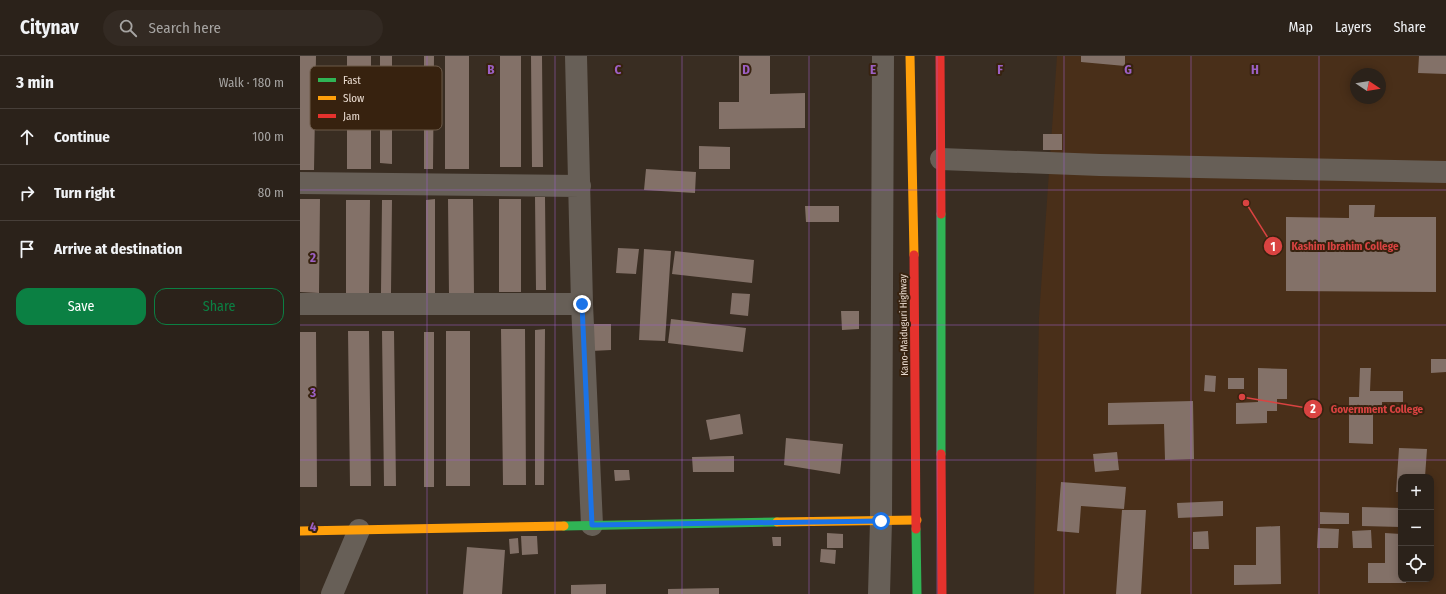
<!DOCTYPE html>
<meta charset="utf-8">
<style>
body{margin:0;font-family:"Fira Sans Condensed",sans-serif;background:#332a23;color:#f1f3f6}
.controls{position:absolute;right:12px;bottom:12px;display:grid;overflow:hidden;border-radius:8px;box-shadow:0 2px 10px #0003}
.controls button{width:36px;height:36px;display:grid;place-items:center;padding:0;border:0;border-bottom:1px solid #473f39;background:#2b221a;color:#f1f3f6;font:20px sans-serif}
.compass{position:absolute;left:1050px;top:12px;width:36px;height:36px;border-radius:50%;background:#2b221a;box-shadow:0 2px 10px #0003;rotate:102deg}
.stop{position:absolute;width:12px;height:12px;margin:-9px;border:3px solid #1a73e8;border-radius:50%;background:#fff}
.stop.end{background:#1a73e8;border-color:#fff;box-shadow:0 1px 4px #0008}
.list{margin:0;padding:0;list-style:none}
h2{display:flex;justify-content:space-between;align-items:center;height:52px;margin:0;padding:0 16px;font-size:17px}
h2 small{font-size:13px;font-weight:400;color:#a6a4a2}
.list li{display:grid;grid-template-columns:26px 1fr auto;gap:12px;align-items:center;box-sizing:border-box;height:56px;padding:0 16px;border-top:1px solid #473f39}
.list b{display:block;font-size:15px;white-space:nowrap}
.list em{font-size:13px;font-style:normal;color:#a6a4a2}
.actions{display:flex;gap:8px;padding:12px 16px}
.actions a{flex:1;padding:9px 0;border:1px solid #0b8043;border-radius:12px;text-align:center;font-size:14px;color:#0b8043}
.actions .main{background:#0b8043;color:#fff}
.icon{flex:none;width:22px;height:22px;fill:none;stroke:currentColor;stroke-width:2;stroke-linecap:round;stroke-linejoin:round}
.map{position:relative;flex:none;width:1146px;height:538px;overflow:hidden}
header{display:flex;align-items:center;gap:24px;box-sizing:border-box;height:56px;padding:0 20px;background:#2b221a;border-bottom:1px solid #473f39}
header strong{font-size:19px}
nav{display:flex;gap:22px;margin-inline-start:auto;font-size:14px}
.search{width:280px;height:36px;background:#332a23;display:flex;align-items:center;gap:10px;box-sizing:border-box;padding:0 14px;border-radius:22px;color:#a6a4a2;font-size:15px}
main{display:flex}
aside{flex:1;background:#2b221a}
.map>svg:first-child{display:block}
</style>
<header>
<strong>Citynav</strong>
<div class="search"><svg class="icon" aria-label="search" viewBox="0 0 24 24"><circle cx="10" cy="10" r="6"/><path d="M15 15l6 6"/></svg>Search here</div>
<nav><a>Map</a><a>Layers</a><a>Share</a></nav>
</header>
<main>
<aside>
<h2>3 min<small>Walk · 180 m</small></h2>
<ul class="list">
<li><svg class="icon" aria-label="ahead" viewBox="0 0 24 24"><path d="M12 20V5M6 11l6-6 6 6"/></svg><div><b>Continue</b></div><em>100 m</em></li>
<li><svg class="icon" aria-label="right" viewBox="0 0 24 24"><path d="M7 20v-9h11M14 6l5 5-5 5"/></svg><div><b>Turn right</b></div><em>80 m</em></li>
<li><svg class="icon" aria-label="arrive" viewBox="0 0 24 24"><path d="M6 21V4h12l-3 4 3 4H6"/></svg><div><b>Arrive at destination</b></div></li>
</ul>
<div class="actions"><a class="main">Save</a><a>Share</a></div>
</aside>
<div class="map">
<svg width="1146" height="538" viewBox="0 0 1146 538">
<rect width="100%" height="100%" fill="#392d22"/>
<path fill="#492f19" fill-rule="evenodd" d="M757 0H1146V538H734L739 261ZM1056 18H1080V42H1056ZM1101 421H1131V523H1101Z"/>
<path fill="#837168" d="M0 0H16L14 114H0Z
M47 0H71V113H47Z
M80 0H92V108L80 107Z
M124 0H134L133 113H124Z
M145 0H169V113H145Z
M200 0H221V111H200Z
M231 0H242L243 111H232Z
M439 0H470V38L505 37V72L419 73V46H439Z
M781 0H825V10L781 6Z
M1119 0H1146V18L1118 17Z
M743 78H762V94H743Z
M399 90 430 91V113H399Z
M346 113 396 116 395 137 344 134Z
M235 141H245L246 234H236Z
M0 143H20L19 237 0 236Z
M135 143V238H126V144Z
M148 143H173L174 239H149Z
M199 143H221V236H199Z
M46 144H70L69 239H46Z
M82 144H92L91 237H81Z
M1049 149H1075L1074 161H1136V236L986 235V161L1049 162Z
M505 150H539V166H506Z
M318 192 339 193 336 218 316 217Z
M344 193 371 195 365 285 339 284Z
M375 195 454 204 452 227 372 218Z
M432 237 450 238 448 260 430 258Z
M541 255H559V273L542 274Z
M371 263 446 272 443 296 368 287Z
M291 268H311V294L291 295Z
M201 273H225L226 429H203Z
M245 273 244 429H235V274Z
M48 275H69L71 430H50Z
M82 275H94L96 430H84Z
M146 275H170V430H146Z
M0 276H16L17 431H0Z
M124 276H134V431H124Z
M1131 303H1146V316L1131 317Z
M958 312 987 313V343H977V355H967V367L936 368V347L958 346Z
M1060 312H1071L1070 335H1103V346H1082V354H1073V388L1049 387V341H1059Z
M905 319 916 320 915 336 904 335Z
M928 322H944V333H928Z
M893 345 894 403 865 404 864 368 808 369V347Z
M440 358 443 378 410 384 406 364Z
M486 382 543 388 540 418 484 409Z
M1099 392 1127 393 1125 421H1101V436H1096Z
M817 396 819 414 795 416 793 398Z
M434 400V416H393L392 401Z
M314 414H329L330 424 315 425Z
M761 426 826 431 824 453 781 450 779 477 757 475Z
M923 445V460L878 462 877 447Z
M1062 451 1101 452V471L1062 470Z
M822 454H846L841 538H816Z
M1020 456 1049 457V468H1020Z
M980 470 981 528 934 529V509H956V471Z
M1018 472 1039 473 1038 492H1017Z
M1071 474 1072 492H1053L1052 475Z
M908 475 909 493H893V476Z
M527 477 543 478V492H527Z
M1085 477 1101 478V523H1106V527H1068V507H1085Z
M221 480H237L238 498 222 499Z
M472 481H481V490H473Z
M218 482 219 497 210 498 209 483Z
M167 491 205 494 202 538H163Z
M521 493 536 494 535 508 520 506Z
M306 528V538H271V529Z
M419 532V538H368V533Z"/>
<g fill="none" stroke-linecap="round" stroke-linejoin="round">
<path stroke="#675f57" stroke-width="22" d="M276 0 282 248 292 469
M641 103 800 109 1146 116
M0 127 280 130
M0 248H282
M32 538 59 474
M579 538 581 465 583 0"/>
<path stroke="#30b455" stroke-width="9" d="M641 158V398
M264 470 477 466
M616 473 617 538"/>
<path stroke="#ff9f0a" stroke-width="9" d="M610 0 614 199
M477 466 617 464
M0 475 264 470"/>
<path stroke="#e5322d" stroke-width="9" d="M640 0 641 158
M614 199 616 473
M641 398 642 538"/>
</g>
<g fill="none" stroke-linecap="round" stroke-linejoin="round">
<path stroke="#1a73e8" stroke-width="5" d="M282 248 292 469 581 465"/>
</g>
<path fill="none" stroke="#9c60c4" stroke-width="1" stroke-opacity="0.55" d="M127 0V538M255 0V538M382 0V538M509 0V538M637 0V538M764 0V538M891 0V538M1019 0V538M0 134H1146M0 269H1146M0 404H1146"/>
<g text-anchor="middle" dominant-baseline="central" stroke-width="4" stroke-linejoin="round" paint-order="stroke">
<g font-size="10" fill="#e9dbd0" stroke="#37220f">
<text transform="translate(604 269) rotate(-91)">Kano-Maiduguri Highway</text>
</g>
</g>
<rect x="10" y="10" width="132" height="64" rx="6" fill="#37220f" stroke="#6c5a49" stroke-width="1"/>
<rect x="18" y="22" width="18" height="4" fill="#30b455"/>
<rect x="18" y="40" width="18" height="4" fill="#ff9f0a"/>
<rect x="18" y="58" width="18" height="4" fill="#e5322d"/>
<g font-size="11" fill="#e9dbd0">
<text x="43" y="28">Fast</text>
<text x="43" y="46">Slow</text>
<text x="43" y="64">Jam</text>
</g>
<g font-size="13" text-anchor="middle" font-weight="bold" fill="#9c60c4" stroke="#37220f" stroke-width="4" stroke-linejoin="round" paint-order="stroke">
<text x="191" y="18">B</text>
<text x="318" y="18">C</text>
<text x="446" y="18">D</text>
<text x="573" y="18">E</text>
<text x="700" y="18">F</text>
<text x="828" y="18">G</text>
<text x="955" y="18">H</text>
<text x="13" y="206">2</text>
<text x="13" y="341">3</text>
<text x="13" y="475">4</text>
</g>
<path fill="none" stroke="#d94341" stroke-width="1.5" d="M946 147L973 190M942 341L1013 353"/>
<g fill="#d94341" stroke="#37220f" stroke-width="1.5">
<circle cx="946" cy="147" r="4"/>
<circle cx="942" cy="341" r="4"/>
<circle cx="973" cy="190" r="10"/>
<circle cx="1013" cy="353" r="10"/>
</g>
<g font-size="12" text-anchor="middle" font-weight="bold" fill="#fff">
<text x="973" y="195">1</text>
<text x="1013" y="357">2</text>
</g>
<g font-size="11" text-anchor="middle" font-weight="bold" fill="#d94341" stroke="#37220f" stroke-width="4" stroke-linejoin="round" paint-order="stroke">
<text x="1045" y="194">Kashim Ibrahim College</text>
<text x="1077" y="357">Government College</text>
</g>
</svg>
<div class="controls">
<button>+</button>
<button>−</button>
<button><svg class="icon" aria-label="locate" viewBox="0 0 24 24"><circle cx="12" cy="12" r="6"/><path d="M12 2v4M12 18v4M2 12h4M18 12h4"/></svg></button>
</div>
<svg class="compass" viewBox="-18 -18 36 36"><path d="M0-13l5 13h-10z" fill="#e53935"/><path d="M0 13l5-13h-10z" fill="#a6a4a2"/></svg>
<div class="stop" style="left:581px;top:465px"></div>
<div class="stop end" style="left:282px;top:248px"></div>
</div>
</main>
